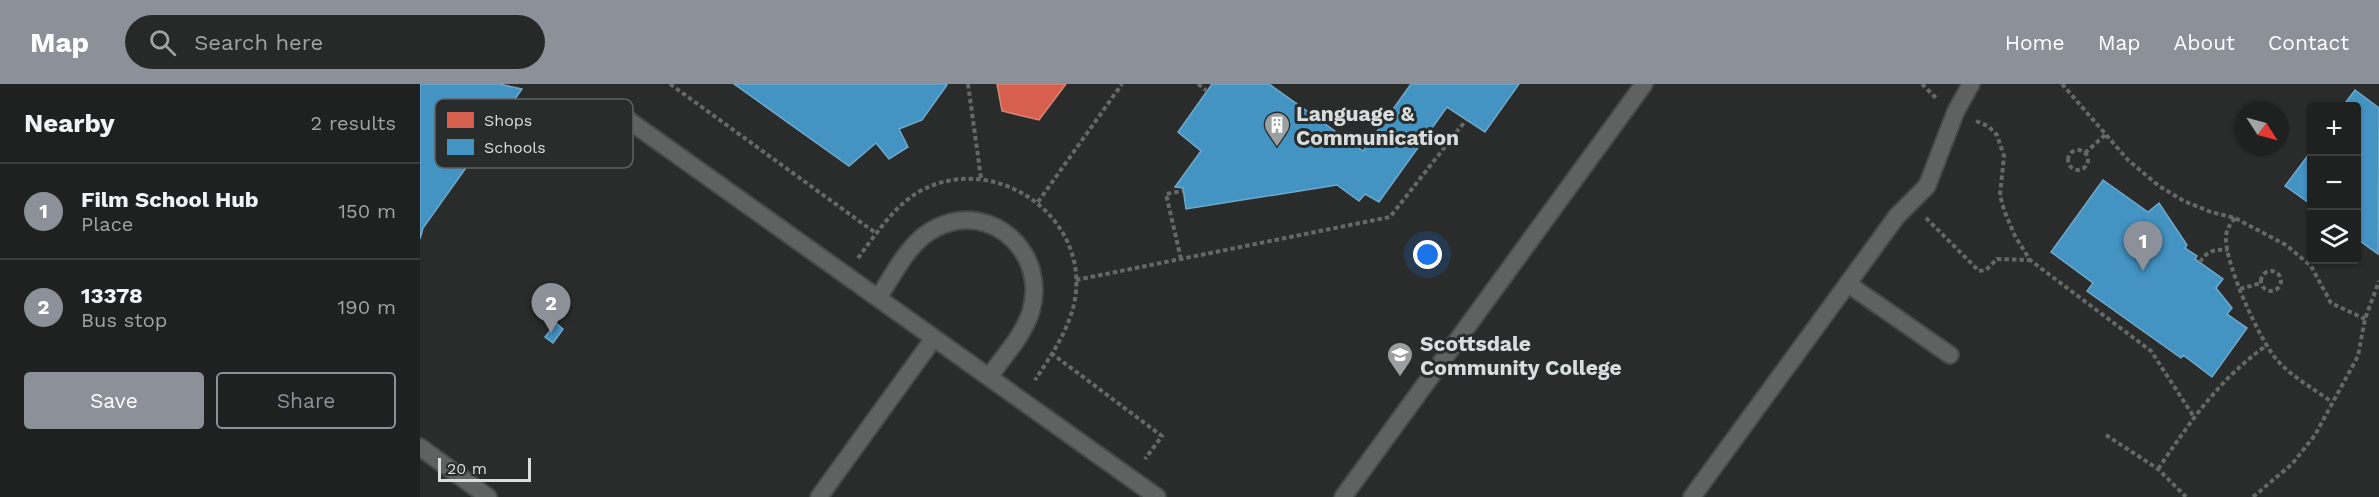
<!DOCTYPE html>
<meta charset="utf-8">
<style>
body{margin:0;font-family:"Work Sans",sans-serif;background:#272929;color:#f1f3f6}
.controls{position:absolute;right:18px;top:18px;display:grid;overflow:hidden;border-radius:6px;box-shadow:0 2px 4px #0004}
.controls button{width:54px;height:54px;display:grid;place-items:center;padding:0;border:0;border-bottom:2px solid #3c3e3e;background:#1f2120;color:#f1f3f6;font:30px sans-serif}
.compass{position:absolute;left:1815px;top:18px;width:54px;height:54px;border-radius:50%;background:#1f2120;box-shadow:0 2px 4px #0004;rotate:126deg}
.scale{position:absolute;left:18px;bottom:15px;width:93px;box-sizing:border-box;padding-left:6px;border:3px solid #dadddd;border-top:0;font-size:16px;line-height:21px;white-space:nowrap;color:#dadddd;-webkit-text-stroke:4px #282d2c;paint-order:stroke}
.you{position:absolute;left:1008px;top:171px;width:21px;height:21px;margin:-15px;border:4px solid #fff;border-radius:50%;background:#1a73e8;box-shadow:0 0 0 9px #1a73e833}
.badge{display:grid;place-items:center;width:39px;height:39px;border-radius:50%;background:#8c9099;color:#fff;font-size:20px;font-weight:700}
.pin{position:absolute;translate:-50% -50px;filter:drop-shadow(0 2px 3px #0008)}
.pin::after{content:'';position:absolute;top:32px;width:21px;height:18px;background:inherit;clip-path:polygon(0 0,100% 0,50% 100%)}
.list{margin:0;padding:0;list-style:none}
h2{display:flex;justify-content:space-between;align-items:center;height:78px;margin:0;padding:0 24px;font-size:26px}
h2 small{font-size:20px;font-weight:400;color:#a1a3a5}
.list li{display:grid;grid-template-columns:39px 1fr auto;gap:18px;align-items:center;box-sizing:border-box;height:96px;padding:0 24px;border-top:2px solid #3c3e3e}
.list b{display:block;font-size:22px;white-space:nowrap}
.list p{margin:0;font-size:20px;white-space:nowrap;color:#a1a3a5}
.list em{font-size:20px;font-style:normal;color:#a1a3a5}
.actions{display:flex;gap:12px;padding:18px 24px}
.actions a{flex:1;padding:14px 0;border:2px solid #8c9099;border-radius:6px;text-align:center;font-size:21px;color:#8c9099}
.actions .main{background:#8c9099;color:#fff}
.icon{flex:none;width:33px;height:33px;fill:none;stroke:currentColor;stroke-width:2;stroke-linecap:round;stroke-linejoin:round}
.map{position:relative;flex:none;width:1959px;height:413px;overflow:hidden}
header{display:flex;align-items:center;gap:36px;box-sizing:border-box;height:84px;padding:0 30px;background:#8c9099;color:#fff}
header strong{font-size:28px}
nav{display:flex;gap:33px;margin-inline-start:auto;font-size:21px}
.search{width:420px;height:54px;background:#272929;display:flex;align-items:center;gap:15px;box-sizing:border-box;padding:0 21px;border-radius:33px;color:#a1a3a5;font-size:22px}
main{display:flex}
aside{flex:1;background:#1f2120}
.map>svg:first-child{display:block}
</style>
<header>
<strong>Map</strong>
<div class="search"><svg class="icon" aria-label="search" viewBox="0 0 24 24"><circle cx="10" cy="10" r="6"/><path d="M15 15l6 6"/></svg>Search here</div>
<nav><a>Home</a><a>Map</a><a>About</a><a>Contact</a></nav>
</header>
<main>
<aside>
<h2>Nearby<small>2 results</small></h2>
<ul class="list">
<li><span class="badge">1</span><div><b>Film School Hub</b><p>Place</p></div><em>150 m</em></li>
<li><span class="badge">2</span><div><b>13378</b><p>Bus stop</p></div><em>190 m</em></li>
</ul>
<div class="actions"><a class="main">Save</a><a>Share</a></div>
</aside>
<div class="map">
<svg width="1959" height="413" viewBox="0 0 1959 413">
<rect width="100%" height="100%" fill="#292c2b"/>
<path fill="#d6604d" stroke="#d78678" stroke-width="1.5" d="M577 0H646L619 36 582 27Z"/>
<path fill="#4393c3" stroke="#70a9cb" stroke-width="1.5" d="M0 0H79L102 5 3 144 0 155Z
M314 0H525L527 1 502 36 479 45 488 63 469 75 456 59 429 82Z
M792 0H849L943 67 991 0H1099L1065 48 1027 23 959 118 945 110 939 117 917 101 766 125 763 104 755 103 781 67 758 48Z
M1935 6 1959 24 1958 170 1936 154V22H1923Z
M1892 66V121L1865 102Z
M1683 96 1728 128 1739 119 1767 161 1765 164 1777 172 1775 175 1803 195 1796 204 1812 224 1807 230 1827 244 1792 293 1763 271 1761 274 1667 207 1673 199 1631 168Z
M136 239 143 245 133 259 125 253Z"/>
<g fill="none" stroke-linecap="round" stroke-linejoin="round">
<defs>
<path id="lane" d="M204 33 737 413
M1428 200 1530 271
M458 214C474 190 489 157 516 144 572 116 628 170 611 227 604 251 583 273 569 293
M0 363 68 413
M399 413 514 254
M923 413 1224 0
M1272 413 1477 132 1507 102 1536 27 1551 0"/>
</defs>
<use href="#lane" stroke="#464948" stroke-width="20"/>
<path stroke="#656867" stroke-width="4" stroke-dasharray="4.5 3" stroke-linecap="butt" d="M250 0 457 150
M548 0 561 94
M778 0 787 7
M1502 0 1516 14
M1642 0 1708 76 1739 102 1764 117 1791 128 1815 134 1866 161 1891 182 1911 219 1945 235
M1556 37 1568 42 1577 51 1584 72 1580 111 1584 126 1595 152 1610 176 1731 267 1774 333
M1648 76a10 10 0 1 1 20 0a10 10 0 1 1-20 0Z
M1665 69 1686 50
M618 118 702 0
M1506 134 1559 187 1566 186 1577 175 1610 176
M1815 134C1810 141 1806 145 1806 154 1805 180 1840 257 1857 276 1872 293 1894 305 1912 318
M438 174C456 150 474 122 500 107 574 67 669 131 655 215 650 244 631 272 615 296
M761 175 746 110 763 107
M1780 178C1787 167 1794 165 1808 166
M1841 197a10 10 0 1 1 20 0a10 10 0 1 1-20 0Z
M656 196 970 133 1046 36
M1820 205 1841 199
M631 269 742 352 725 375
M1686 351 1738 385 1766 413
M1738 385C1771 337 1798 296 1847 261
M1833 413 1872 380 1895 351 1938 272 1945 235 1959 197"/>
<use href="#lane" stroke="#5f6261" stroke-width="16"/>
</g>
<defs>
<symbol id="building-pin" viewBox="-11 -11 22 30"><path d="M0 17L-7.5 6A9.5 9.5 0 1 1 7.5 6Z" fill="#9c9f9f" stroke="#282d2c"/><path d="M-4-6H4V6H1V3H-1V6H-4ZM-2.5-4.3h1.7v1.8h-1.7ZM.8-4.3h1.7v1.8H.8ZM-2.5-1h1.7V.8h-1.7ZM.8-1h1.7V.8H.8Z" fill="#fff"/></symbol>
<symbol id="university-pin" viewBox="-11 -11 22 30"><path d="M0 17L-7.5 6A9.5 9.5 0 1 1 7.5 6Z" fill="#9c9f9f" stroke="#282d2c"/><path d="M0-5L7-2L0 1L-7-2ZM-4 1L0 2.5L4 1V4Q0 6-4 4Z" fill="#fff"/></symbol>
</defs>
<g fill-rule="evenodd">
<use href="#building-pin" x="842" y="26" width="30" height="40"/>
<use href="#university-pin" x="965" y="256" width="30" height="40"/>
</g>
<g text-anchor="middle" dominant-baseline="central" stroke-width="6" stroke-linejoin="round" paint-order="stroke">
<g font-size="21" font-weight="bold" fill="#dadddd" stroke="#282d2c" text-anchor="start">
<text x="876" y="29">Language &amp;<tspan x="876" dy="24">Communication</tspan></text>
<text x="1000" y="259">Scottsdale<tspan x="1000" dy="24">Community College</tspan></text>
</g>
</g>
<rect x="15" y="15" width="198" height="69" rx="9" fill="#282d2c" stroke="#5d6261" stroke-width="1.5"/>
<rect x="27" y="28" width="27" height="16" fill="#d6604d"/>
<rect x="27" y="55" width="27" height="16" fill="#4393c3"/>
<g font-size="16" fill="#dadddd">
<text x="64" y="42">Shops</text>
<text x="64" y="69">Schools</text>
</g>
</svg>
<div class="controls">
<button>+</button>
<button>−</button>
<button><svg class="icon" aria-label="layers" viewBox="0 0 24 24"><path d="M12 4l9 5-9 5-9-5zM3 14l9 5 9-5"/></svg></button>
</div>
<svg class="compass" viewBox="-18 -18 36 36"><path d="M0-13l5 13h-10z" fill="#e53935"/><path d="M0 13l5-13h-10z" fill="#a1a3a5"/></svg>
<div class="scale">20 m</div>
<div class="you"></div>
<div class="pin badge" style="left:1723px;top:187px">1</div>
<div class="pin badge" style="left:131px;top:249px">2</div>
</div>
</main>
